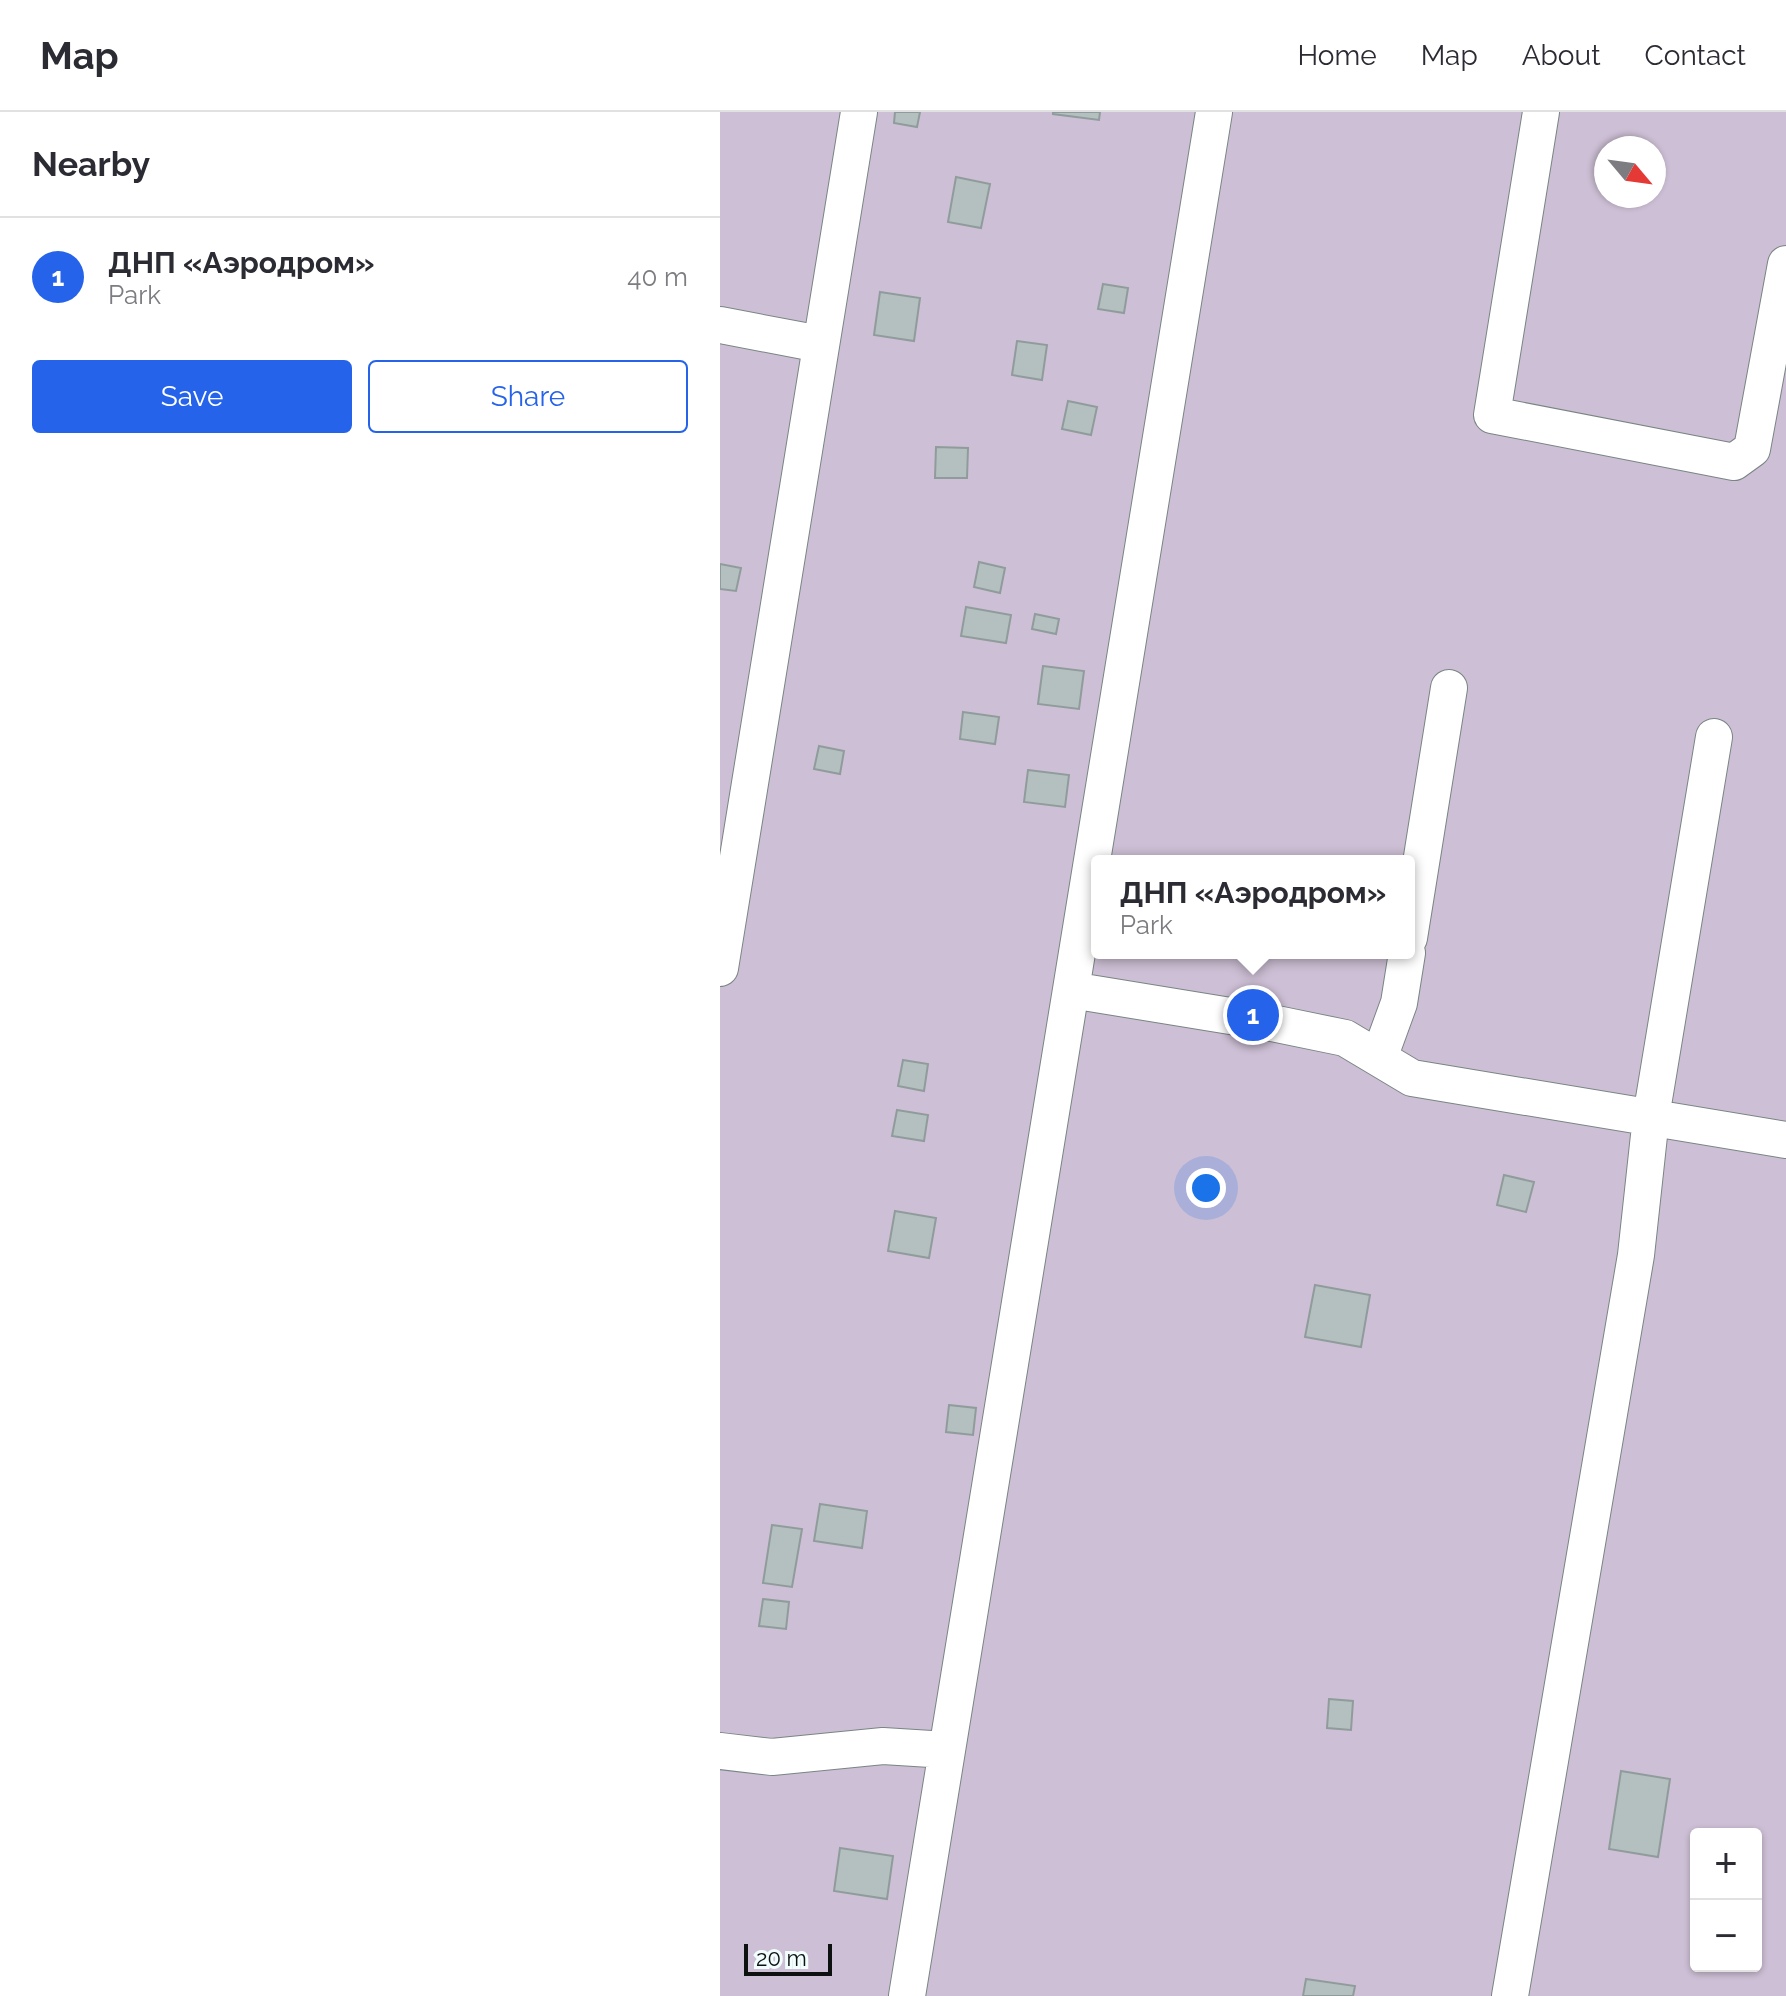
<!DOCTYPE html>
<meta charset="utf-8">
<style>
body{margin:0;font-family:Raleway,sans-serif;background:#f2f2f3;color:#2b2b33}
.controls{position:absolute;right:24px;bottom:24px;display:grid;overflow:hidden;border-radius:8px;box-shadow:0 2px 6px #0004}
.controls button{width:72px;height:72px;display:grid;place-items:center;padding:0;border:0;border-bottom:2px solid #e1e1e2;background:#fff;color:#2b2b33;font:40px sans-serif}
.compass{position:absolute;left:874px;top:24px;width:72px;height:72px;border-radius:50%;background:#fff;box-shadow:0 2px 6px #0004;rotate:119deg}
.scale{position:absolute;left:24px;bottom:20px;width:88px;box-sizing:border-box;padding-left:8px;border:4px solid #0d1110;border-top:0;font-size:22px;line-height:28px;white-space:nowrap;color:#0d1110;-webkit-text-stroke:6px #f2fefd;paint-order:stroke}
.you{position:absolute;left:486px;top:1076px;width:28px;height:28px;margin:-20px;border:6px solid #fff;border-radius:50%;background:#1a73e8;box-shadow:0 0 0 12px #1a73e833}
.badge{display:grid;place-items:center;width:52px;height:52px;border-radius:50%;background:#2563eb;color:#fff;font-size:26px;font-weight:700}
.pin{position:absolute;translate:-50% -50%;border:4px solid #fff;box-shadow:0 2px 8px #0006}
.popup{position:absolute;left:371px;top:743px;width:324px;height:104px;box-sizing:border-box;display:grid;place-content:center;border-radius:8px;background:#fff;filter:drop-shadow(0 2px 6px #0005);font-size:26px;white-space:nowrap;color:#7c7c81}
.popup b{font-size:30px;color:#2b2b33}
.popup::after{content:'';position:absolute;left:50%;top:100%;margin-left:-16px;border:16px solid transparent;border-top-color:#fff}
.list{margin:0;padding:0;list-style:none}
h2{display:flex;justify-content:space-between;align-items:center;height:104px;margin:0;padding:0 32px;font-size:34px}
h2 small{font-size:26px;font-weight:400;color:#7c7c81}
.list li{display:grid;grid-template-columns:52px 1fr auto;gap:24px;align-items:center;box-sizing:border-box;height:120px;padding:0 32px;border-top:2px solid #e1e1e2}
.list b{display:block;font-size:30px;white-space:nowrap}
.list p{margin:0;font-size:26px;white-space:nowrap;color:#7c7c81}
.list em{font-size:26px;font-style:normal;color:#7c7c81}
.actions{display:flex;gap:16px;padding:24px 32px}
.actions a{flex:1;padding:18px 0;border:2px solid #2563eb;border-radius:8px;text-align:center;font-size:28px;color:#2563eb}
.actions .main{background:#2563eb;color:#fff}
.map{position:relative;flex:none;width:1066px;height:1884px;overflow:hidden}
header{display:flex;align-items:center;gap:48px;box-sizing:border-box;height:112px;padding:0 40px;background:#fff;border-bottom:2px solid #e1e1e2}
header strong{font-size:38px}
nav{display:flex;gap:44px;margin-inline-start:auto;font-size:28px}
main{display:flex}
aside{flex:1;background:#fff}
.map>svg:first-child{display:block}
</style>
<header>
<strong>Map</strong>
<nav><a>Home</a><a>Map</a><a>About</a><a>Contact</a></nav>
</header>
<main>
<aside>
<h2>Nearby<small></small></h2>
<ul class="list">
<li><span class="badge">1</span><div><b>ДНП «Аэродром»</b><p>Park</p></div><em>40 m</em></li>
</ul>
<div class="actions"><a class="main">Save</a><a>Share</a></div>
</aside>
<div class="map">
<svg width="1066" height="1884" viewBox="0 0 1066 1884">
<rect width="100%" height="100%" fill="#e4f1f0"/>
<path fill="#cdbfd5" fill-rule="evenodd" d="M0 0H1066V1884H0ZM886 36H934V84H886ZM377 749H689V841H377ZM976 1722H1036V1854H976Z"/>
<path fill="#b4c0bf" stroke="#909c9b" stroke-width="2" d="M175 0H200L197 15 174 11Z
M333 0H380L379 8 333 2Z
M236 65 270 72 261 116 228 110Z
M383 172 408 176 404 201 378 197Z
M160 180 200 186 194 229 154 223Z
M297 229 327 233 322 268 292 263Z
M348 289 377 295 371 323 342 317Z
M216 335 248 336 247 366H215Z
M259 450 285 456 280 481 254 475Z
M0 452 21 456 16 479 0 477Z
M246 495 291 503 286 531 241 524Z
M315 502 339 507 336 522 312 517Z
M323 554 364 559 359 597 318 592Z
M243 600 279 605 275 632 240 627Z
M99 634 124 639 120 662 94 657Z
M308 658 349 663 345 695 304 690Z
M183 948 208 952 204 979 178 974Z
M177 998 208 1003 204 1029 172 1024Z
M784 1063 814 1070 806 1100 777 1093Z
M175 1099 216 1106 209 1146 168 1139Z
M595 1173 650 1183 641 1235 585 1225Z
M229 1293 256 1296 253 1323 226 1320Z
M100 1392 147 1399 142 1436 94 1429Z
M52 1413 82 1417 72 1475 43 1471Z
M43 1487 69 1490 66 1517 39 1514Z
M609 1587 633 1589 631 1618 607 1616Z
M901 1659 950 1667 938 1745 889 1737Z
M120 1736 173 1744 167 1787 114 1779Z
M586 1867 635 1874 633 1884H583Z"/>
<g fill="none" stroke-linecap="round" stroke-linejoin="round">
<defs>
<path id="minor" d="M821 0 772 303 1014 350 1032 337 1066 152
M0 213 100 232
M689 826 729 576
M0 856 139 0
M351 878 547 910 625 926 692 966 1066 1028
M659 946 679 891 687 841
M0 1639 52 1645 163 1634 227 1638
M187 1884 494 0
M790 1884 916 1143 931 1005 994 625"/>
</defs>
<use href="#minor" stroke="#798583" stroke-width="38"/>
<use href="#minor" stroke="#fff" stroke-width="36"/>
</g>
</svg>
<div class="controls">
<button>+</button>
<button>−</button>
</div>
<svg class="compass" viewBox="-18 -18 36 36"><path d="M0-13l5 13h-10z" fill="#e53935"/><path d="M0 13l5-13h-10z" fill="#7c7c81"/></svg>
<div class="scale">20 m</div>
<div class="you"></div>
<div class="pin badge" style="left:533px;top:903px">1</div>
<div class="popup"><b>ДНП «Аэродром»</b>Park</div>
</div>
</main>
